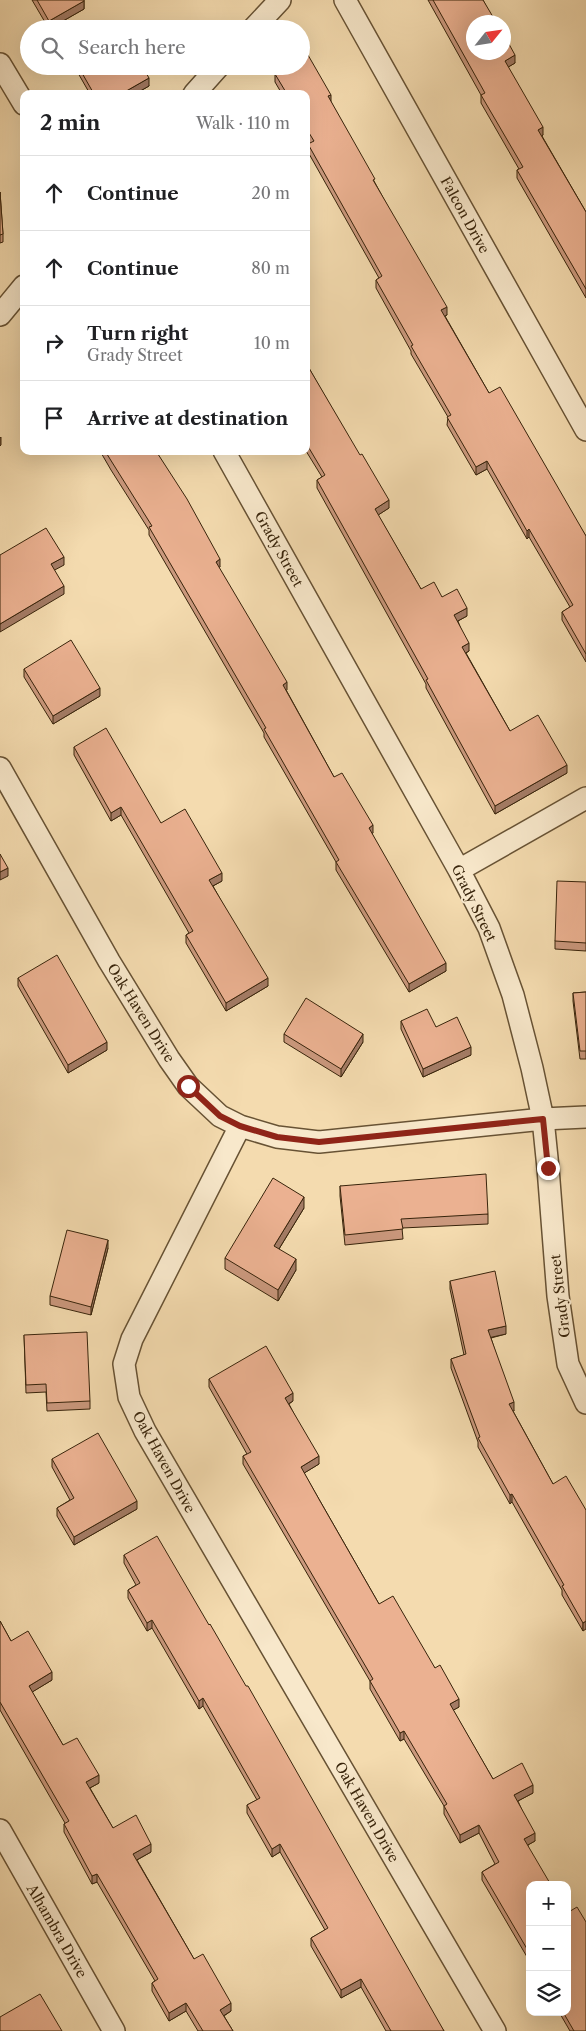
<!DOCTYPE html>
<meta charset="utf-8">
<style>
body{margin:0;font-family:"Libre Caslon Text",serif;background:#f2f2f2;color:#202124}
.controls{position:absolute;right:15px;bottom:15px;display:grid;overflow:hidden;border-radius:10px;box-shadow:0 5px 20px #0002}
.controls button{width:45px;height:45px;display:grid;place-items:center;padding:0;border:0;border-bottom:1px solid #e0e0e0;background:#fff;color:#202124;font:25px sans-serif}
.compass{position:absolute;left:466px;top:15px;width:45px;height:45px;border-radius:50%;background:#fff;box-shadow:0 5px 20px #0002;rotate:60deg}
.stop{position:absolute;width:15px;height:15px;margin:-11px;border:4px solid #8f2418;border-radius:50%;background:#fff}
.stop.end{background:#8f2418;border-color:#fff;box-shadow:0 1px 5px #0008}
.list{margin:0;padding:0;list-style:none}
h2{display:flex;justify-content:space-between;align-items:center;height:65px;margin:0;padding:0 20px;font-size:21px}
h2 small{font-size:16px;font-weight:400;color:#757577}
.list li{display:grid;grid-template-columns:32px 1fr auto;gap:15px;align-items:center;box-sizing:border-box;height:75px;padding:0 20px;border-top:1px solid #e0e0e0}
.list b{display:block;font-size:19px;white-space:nowrap}
.list p{margin:0;font-size:16px;white-space:nowrap;color:#757577}
.list em{font-size:16px;font-style:normal;color:#757577}
.icon{flex:none;width:28px;height:28px;fill:none;stroke:currentColor;stroke-width:2;stroke-linecap:round;stroke-linejoin:round}
.map{position:relative;flex:none;width:586px;height:2031px;overflow:hidden}
.search{position:absolute;background:#fff;box-shadow:0 5px 20px #0002;left:20px;top:20px;width:290px;height:55px;display:flex;align-items:center;gap:12px;box-sizing:border-box;padding:0 18px;border-radius:28px;color:#757577;font-size:19px}
.panel{position:absolute;background:#fff;box-shadow:0 5px 20px #0002;left:20px;top:90px;width:290px;height:365px;border-radius:10px}
.map>svg:first-child{display:block}
</style>
<div class="map">
<svg width="586" height="2031" viewBox="0 0 586 2031">
<rect width="100%" height="100%" fill="#f4dbaf"/>
<filter id="stains"><feTurbulence type="fractalNoise" baseFrequency=".004" numOctaves="4"/><feColorMatrix values="0 0 0 0 .2 0 0 0 0 .09 0 0 0 0 .02 0 0 0 .5 -.17"/></filter>
<radialGradient id="worn" r=".72"><stop offset=".6" stop-color="#630" stop-opacity="0"/><stop offset="1" stop-color="#630" stop-opacity=".3"/></radialGradient>
<g fill="none" stroke-linecap="round" stroke-linejoin="round">
<defs>
<path id="street" d="M345 0 586 430
M253 29 280 0
M0 64 24 104
M194 94 219 66
M0 315 24 286
M224 451 459 870 489 928 513 995 532 1068 543 1119 548 1168 558 1296 568 1364 586 1403
M0 768 109 961 169 1059 188 1086 220 1116 240 1126 277 1137 319 1142 543 1119 586 1117
M459 870 586 798
M240 1126 132 1339 124 1364 129 1397 145 1431 495 2031
M0 1830 114 2031"/>
</defs>
<use href="#street" stroke="#675234" stroke-width="24"/>
<use href="#street" stroke="#f8e8cb" stroke-width="21"/>
</g>
<path fill="#ca987d" stroke="#38240b" d="M32 0H84V9L49 29Z
M428 0H483L515 63 508 67 543 135 542 136 586 212V298L517 178V170L519 169 481 103V95Z
M74 66H142L149 86 135 94H90Z
M275 74 331 102 447 315 445 316 489 393 586 536V662L562 620V612L570 607 529 537 527 539 487 469 476 475 447 425 448 417 411 354V351L376 288V280L379 278 308 152V144L310 143 306 136V94H282L275 82Z
M0 192 3 234V242L0 243Z
M306 363 389 508 378 515 421 589 442 597 467 616 458 621 469 651 466 653 510 731 567 773 495 814 426 688V684L317 488V480L322 477 306 451Z
M100 451H156L220 567 219 568 334 777 373 833 372 834 446 971 409 992 336 870V862L264 737V733L149 535V530L111 470Z
M24 669 100 696 53 724 24 677Z
M74 747 161 823 222 881 213 886 268 986 226 1011 186 943V935L189 933 121 815 111 821 74 755Z
M586 882V951L555 949V941Z
M18 978 107 1050 68 1073 18 986Z
M586 992V1059H580L573 1001V993Z
M401 1021 436 1027 471 1055 423 1077 401 1029Z
M284 1034 363 1042 341 1077 284 1042Z
M340 1186 488 1214V1224L402 1228 403 1239 345 1245 340 1196Z
M304 1208 279 1249 296 1270 278 1301 225 1269V1258Z
M108 1248 91 1315 50 1305V1296Z
M450 1281 506 1334 491 1338 514 1411H513L553 1484 586 1510 583 1631 562 1595V1590L512 1502 510 1504 478 1447V1442L451 1368V1359L464 1355 450 1289Z
M24 1335 90 1401V1409L47 1411 46 1392 26 1393Z
M209 1379 293 1401 289 1404 319 1464 304 1473 379 1604 435 1668 459 1707 453 1710 493 1779 533 1793 518 1801 535 1841 528 1845 530 1885V1962L482 1880V1872L495 1864 479 1833 460 1843 444 1814V1806L404 1739 400 1741 370 1689V1681L243 1464V1456L247 1454 209 1387Z
M52 1459 137 1509 74 1545 57 1516V1508L70 1500 52 1467Z
M124 1555 444 2031H386L361 1987 341 1998 311 1946V1938L325 1930 280 1852 272 1857 247 1813V1805L257 1800 203 1706 199 1709 152 1628 147 1631 128 1598V1590L136 1585 124 1563Z
M0 1621 11 1641 52 1680 32 1692 63 1745 99 1783 90 1788 113 1828 151 1852 137 1860 194 1959 231 2011 224 2016 233 2031H198L186 2011 169 2021 152 1991V1983L155 1981 97 1882 92 1884 64 1832V1824L65 1823 0 1710Z
M559 2012H567L586 2031H570Z"/>
<path fill="#a47c66" stroke="#38240b" d="M84 1V9L49 29V21Z
M515 55V63L505 69V61Z
M149 78V86L135 94H121Z
M331 95V103L328 96Z
M543 127V135L538 138V130Z
M447 307V315L441 318V310Z
M1 437V445L0 446V438Z
M487 461V469L476 475V467Z
M389 500V508L375 517V509Z
M529 529V537L527 539V531Z
M64 557V565L51 572V564Z
M220 559V567L216 570V562Z
M64 586V594L0 632V624Z
M467 608V616L454 623V615Z
M469 643V651L462 655V647Z
M287 682V690L283 693V685Z
M100 688V696L53 724V716Z
M567 765V773L495 814V806Z
M121 807V815L111 821V813Z
M373 825V833L369 836V828Z
M8 868V876L0 880V872Z
M222 873V881L209 888V880Z
M446 963V971L409 992V984Z
M268 978V986L226 1011V1003Z
M363 1034V1042L341 1077V1069Z
M107 1042V1050L68 1073V1065Z
M471 1047V1055L423 1077V1069Z
M304 1197V1208L274 1257V1246Z
M108 1240V1248L91 1315V1307Z
M296 1259V1270L278 1301V1290Z
M506 1326V1334L488 1338V1330Z
M293 1393V1401L285 1406V1398Z
M514 1402V1411L509 1412V1404Z
M319 1456V1464L301 1475V1467Z
M512 1494V1502L510 1504V1495Z
M137 1501V1509L74 1545V1537Z
M152 1620V1628L147 1631V1623Z
M586 1621V1629L583 1631V1623Z
M52 1672V1680L29 1694V1686Z
M203 1698V1706L199 1709V1701Z
M459 1699V1707L450 1712V1704Z
M404 1731V1739L400 1741V1733Z
M99 1775V1783L86 1790V1782Z
M533 1785V1793L514 1803V1795Z
M479 1825V1833L460 1843V1835Z
M535 1833V1841L524 1847V1839Z
M151 1844V1852L133 1862V1854Z
M280 1844V1852L272 1857V1849Z
M97 1874V1882L92 1884V1876Z
M361 1979V1987L341 1998V1990Z
M186 2003V2011L169 2021V2013Z
M231 2003V2011L220 2018V2010Z"/>
<path fill="#ebb191" stroke="#38240b" d="M37 0H84V1L49 21Z
M433 0H483L496 22H474V52H504V35L515 55 505 61 543 127 538 130 586 212V289L517 170 523 167 481 95 485 93Z
M308 55 331 95 328 96 375 179 373 180 447 307 441 310 489 393 500 387 586 536V654L562 612 573 605 529 529 527 531 487 461 476 467 447 417 451 415 411 346 413 345 376 280 382 276 308 144 314 141 306 128V94H287L275 74 289 66H301V59Z
M78 66H142L149 78 121 94H94Z
M0 192 3 234 0 235Z
M306 363 360 455 362 454 389 500 375 509 421 589 434 582 442 597 457 589 467 608 454 615 469 643 462 647 510 731 538 715 567 765 495 806 426 680 428 679 317 480 325 475 306 443Z
M105 451H156L187 499 220 559 216 562 287 682 283 685 334 777 342 773 373 825 369 828 446 963 409 984 336 862 339 860 264 729 266 728 149 527 152 526Z
M46 528 64 557 51 564 64 586 0 624V555Z
M71 640 100 688 53 716 24 669Z
M106 728 161 823 185 809 222 873 209 880 268 978 226 1003 186 935 193 931 121 807 111 813 74 747Z
M0 854 8 868 0 872Z
M557 881 586 882V943L555 941Z
M57 955 107 1042 68 1065 18 978Z
M586 992V1051H580L573 993Z
M306 998 363 1034 341 1069 284 1034Z
M427 1009 436 1027 457 1017 471 1047 423 1069 401 1021Z
M486 1174 488 1214 401 1219 403 1229 345 1235 340 1186Z
M273 1178 304 1197 274 1246 296 1259 278 1290 225 1258Z
M67 1230 108 1240 91 1307 50 1296Z
M495 1271 506 1326 488 1330 514 1402 509 1404 553 1484 566 1476 586 1510V1621L583 1623 562 1586 564 1585 512 1494 510 1495 478 1438 480 1437 451 1359 466 1354 450 1281Z
M87 1332 90 1401 47 1403 46 1384 26 1385 24 1335Z
M266 1346 293 1393 285 1398 319 1456 301 1467 320 1501 379 1604 393 1596 435 1668 440 1665 459 1699 450 1704 493 1779 522 1763 533 1785 514 1795 535 1833 524 1839 551 1885H530V1954L482 1872 499 1862 479 1825 460 1835 444 1806 447 1804 404 1731 400 1733 370 1681 373 1679 243 1456 251 1452 209 1379Z
M98 1433 137 1501 74 1537 57 1508 74 1498 52 1459Z
M157 1536 209 1625 210 1624 246 1686H248L444 2031H391L361 1979 341 1990 311 1938 328 1928 280 1844 272 1849 247 1805 260 1798 203 1698 199 1701 152 1620 147 1623 128 1590 140 1583 124 1555Z
M0 1621 11 1641 28 1631 52 1672 29 1686 63 1745 77 1738 99 1775 86 1782 113 1828 136 1815 151 1844 133 1854 194 1959 203 1954 231 2003 220 2010 233 2031H203L186 2003 169 2013 152 1983 158 1979 97 1874 92 1876 64 1824 69 1821 0 1702Z
M577 1907 586 1922V2031H574L563 2012H567V1913Z
M40 1994 62 2031H0V2017Z"/>
<g fill="none" stroke-linecap="round" stroke-linejoin="round">
<path stroke="#8f2418" stroke-width="6" d="M188 1086 220 1116 240 1126 277 1137 319 1142 543 1119 548 1168"/>
</g>
<g text-anchor="middle" dominant-baseline="central" stroke-width="4" stroke-linejoin="round" paint-order="stroke">
<g font-size="14" fill="#38240b" stroke="#f8e8cb">
<text transform="translate(465 215) rotate(61)">Falcon Drive</text>
<text transform="translate(279 549) rotate(61)">Grady Street</text>
<text transform="translate(474 903) rotate(64)">Grady Street</text>
<text transform="translate(141 1013) rotate(58)">Oak Haven Drive</text>
<text transform="translate(560 1296) rotate(-97)">Grady Street</text>
<text transform="translate(164 1462) rotate(61)">Oak Haven Drive</text>
<text transform="translate(367 1812) rotate(60)">Oak Haven Drive</text>
<text transform="translate(57 1931) rotate(60)">Alhambra Drive</text>
</g>
</g>
<rect width="100%" height="100%" filter="url(#stains)"/>
<rect width="100%" height="100%" fill="url(#worn)"/>
</svg>
<div class="controls">
<button>+</button>
<button>−</button>
<button><svg class="icon" aria-label="layers" viewBox="0 0 24 24"><path d="M12 4l9 5-9 5-9-5zM3 14l9 5 9-5"/></svg></button>
</div>
<svg class="compass" viewBox="-18 -18 36 36"><path d="M0-13l5 13h-10z" fill="#e53935"/><path d="M0 13l5-13h-10z" fill="#757577"/></svg>
<div class="stop" style="left:188px;top:1086px"></div>
<div class="stop end" style="left:548px;top:1168px"></div>
<div class="search"><svg class="icon" aria-label="search" viewBox="0 0 24 24"><circle cx="10" cy="10" r="6"/><path d="M15 15l6 6"/></svg>Search here</div>
<section class="panel">
<h2>2 min<small>Walk · 110 m</small></h2>
<ul class="list">
<li><svg class="icon" aria-label="ahead" viewBox="0 0 24 24"><path d="M12 20V5M6 11l6-6 6 6"/></svg><div><b>Continue</b></div><em>20 m</em></li>
<li><svg class="icon" aria-label="ahead" viewBox="0 0 24 24"><path d="M12 20V5M6 11l6-6 6 6"/></svg><div><b>Continue</b></div><em>80 m</em></li>
<li><svg class="icon" aria-label="right" viewBox="0 0 24 24"><path d="M7 20v-9h11M14 6l5 5-5 5"/></svg><div><b>Turn right</b><p>Grady Street</p></div><em>10 m</em></li>
<li><svg class="icon" aria-label="arrive" viewBox="0 0 24 24"><path d="M6 21V4h12l-3 4 3 4H6"/></svg><div><b>Arrive at destination</b></div></li>
</ul>
</section>
</div>
